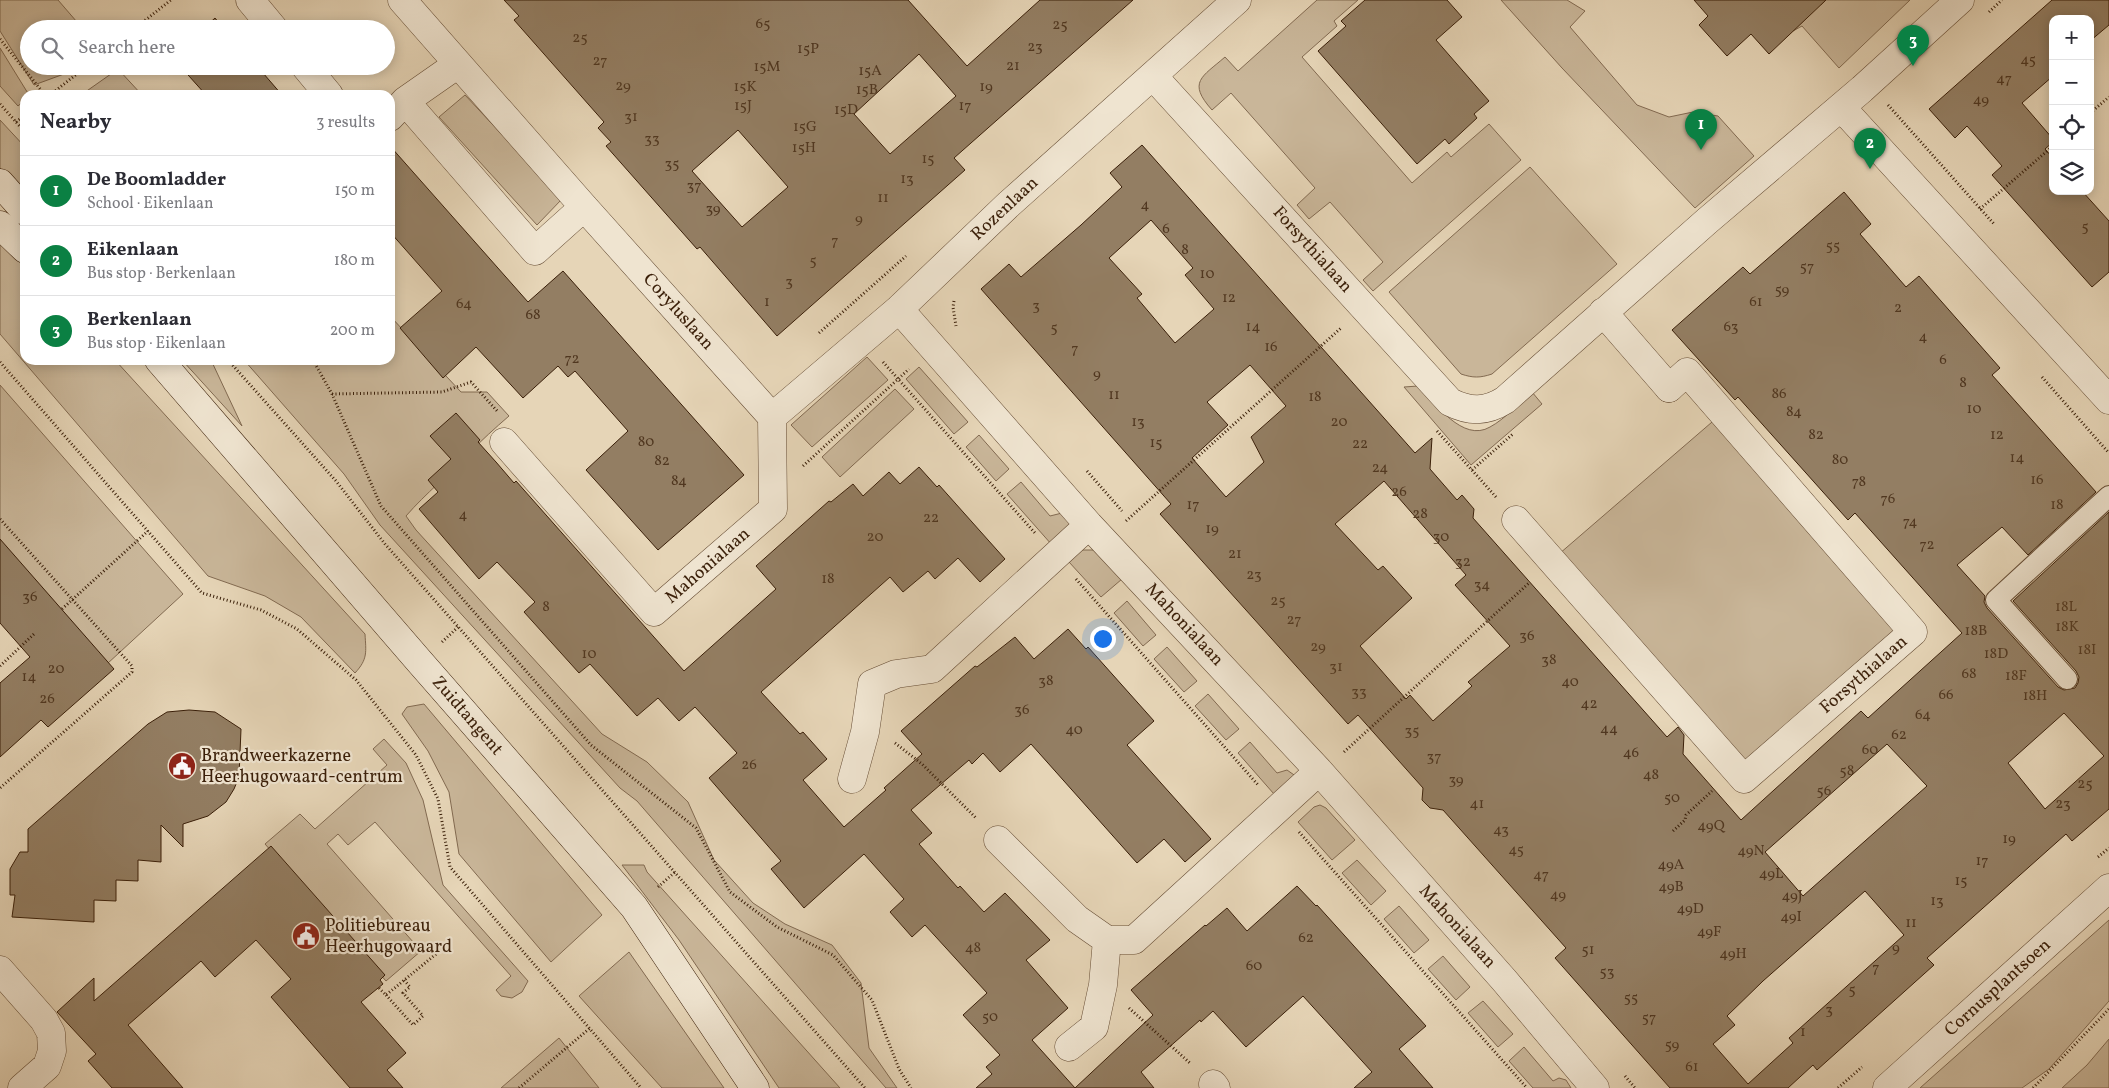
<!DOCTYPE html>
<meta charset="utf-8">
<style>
body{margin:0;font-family:Vollkorn,serif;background:#f7f7f7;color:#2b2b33}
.controls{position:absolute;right:15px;top:15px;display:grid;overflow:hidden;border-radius:10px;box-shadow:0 2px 12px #0003}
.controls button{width:45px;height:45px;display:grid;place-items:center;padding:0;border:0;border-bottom:1px solid #e1e1e2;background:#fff;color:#2b2b33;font:25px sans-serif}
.you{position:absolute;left:1102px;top:638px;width:18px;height:18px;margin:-12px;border:4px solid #fff;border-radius:50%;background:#1a73e8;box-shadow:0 0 0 8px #1a73e833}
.badge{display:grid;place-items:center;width:32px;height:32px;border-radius:50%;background:#0b8043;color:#fff;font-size:16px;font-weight:700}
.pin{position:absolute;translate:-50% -41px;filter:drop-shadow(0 1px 2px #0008)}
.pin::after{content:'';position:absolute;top:26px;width:18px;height:15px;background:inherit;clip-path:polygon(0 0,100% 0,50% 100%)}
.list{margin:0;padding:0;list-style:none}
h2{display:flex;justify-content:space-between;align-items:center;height:65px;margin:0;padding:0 20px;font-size:21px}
h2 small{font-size:16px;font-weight:400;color:#7c7c81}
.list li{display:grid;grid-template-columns:32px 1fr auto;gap:15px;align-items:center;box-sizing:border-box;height:70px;padding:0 20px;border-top:1px solid #e1e1e2}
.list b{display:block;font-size:19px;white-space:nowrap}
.list p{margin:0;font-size:16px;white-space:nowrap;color:#7c7c81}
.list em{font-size:16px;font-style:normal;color:#7c7c81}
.icon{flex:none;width:28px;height:28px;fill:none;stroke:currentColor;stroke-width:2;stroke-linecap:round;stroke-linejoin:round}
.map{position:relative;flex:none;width:2109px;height:1088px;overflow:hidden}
.search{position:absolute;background:#fff;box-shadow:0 2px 12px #0003;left:20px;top:20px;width:375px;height:55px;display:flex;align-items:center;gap:12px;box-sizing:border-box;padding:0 18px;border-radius:28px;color:#7c7c81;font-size:19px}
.panel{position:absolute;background:#fff;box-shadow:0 2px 12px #0003;left:20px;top:90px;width:375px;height:275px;border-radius:15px}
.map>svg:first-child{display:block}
</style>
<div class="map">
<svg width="2109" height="1088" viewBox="0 0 2109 1088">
<rect width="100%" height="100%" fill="#e6d5b7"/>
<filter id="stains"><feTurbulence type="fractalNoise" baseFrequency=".004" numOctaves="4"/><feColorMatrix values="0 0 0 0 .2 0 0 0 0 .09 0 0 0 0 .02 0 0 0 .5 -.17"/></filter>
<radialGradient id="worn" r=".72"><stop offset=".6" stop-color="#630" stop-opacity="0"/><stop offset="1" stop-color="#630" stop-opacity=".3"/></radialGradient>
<path fill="#c9b699" stroke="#826a51" d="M0 0H58L83 29H29V66H75L64 74 34 85 0 31Z
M1317 0H1358L1334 21 1337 26 1302 57 1412 183 1447 152 1451 157 1489 124 1521 160 1373 291 1363 280 1383 262 1330 202 1309 219 1297 205 1315 188 1231 93 1212 110C1187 82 1202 77 1225 57L1238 71Z
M1501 0H1567L1585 11 1570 27 1637 105 1669 117 1693 112 1718 116 1754 156 1695 208 1562 68Z
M1816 0 1821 5 1826 0H1910L1839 68 1802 26 1793 31Z
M0 48 29 95H25V100L18 106 0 86Z
M118 69 142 95H81Z
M465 95 562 199 537 225 439 117Z
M0 120 25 147V194L0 168Z
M1530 167 1617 264 1492 374C1480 378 1473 378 1461 374L1389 292Z
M0 238 25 264V360H115L365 634C366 652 368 659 355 673L301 617 265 596 208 576 0 334Z
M390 316 461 392H487L509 416C495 428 482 440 469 453 449 475 426 493 406 516L416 530 602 734 647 762 688 802 714 860 753 903 785 924 832 945 861 983 869 1048 897 1088H886L637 801 620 788 380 525 344 474 244 360H390Z
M867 357 888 380 812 447 791 425Z
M182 360H211L242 426Z
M919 367 968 422 954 434 906 379Z
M0 385 183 594 107 664 0 543Z
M1418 386C1435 403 1463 443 1490 427 1505 419 1519 403 1532 392L1542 404 1471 465 1404 387Z
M895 389 914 409 840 477 822 457Z
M1719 416 1904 629 1744 767 1559 554Z
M979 435 1009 469 996 481 966 447Z
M1021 482 1050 516 1062 513 1069 521 1070 525 1052 545 1007 494Z
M1082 550H1096L1122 579 1101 597 1069 562Z
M1127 601 1156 635 1143 646 1114 613Z
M1167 647 1197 681 1184 692 1154 659Z
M1208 694 1239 729 1226 740 1195 706Z
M424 704 602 915 551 962 459 854 449 792 428 751 402 714 407 707Z
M384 739 406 763 423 800 443 885 528 981 522 992 512 998 501 996 496 990 511 976 375 822 348 845 338 834 327 844 421 951 386 981 265 844 300 814 315 829 387 765 373 749Z
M1250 742 1277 773 1287 770 1297 777 1281 802 1238 753Z
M1320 805 1326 808 1355 840 1332 860 1298 822 1314 807Z
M1357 860 1386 891 1371 905 1342 873Z
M622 865H644L647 872 840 1088H779L679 940Z
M1399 906 1429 940 1414 953 1384 919Z
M2109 920V1001L2049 1069 2022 1088H1920Z
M629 952 724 1088H662L579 996Z
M1443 956 1470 987 1456 1000 1428 969Z
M1483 1001 1513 1034 1498 1047 1468 1013Z
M559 1038 599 1088H501Z
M2109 1039V1088H2062L2087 1065Z
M1524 1047 1553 1081 1559 1078 1566 1080 1571 1088H1533L1509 1061Z"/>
<path fill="#937e63" stroke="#3a1f09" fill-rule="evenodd" d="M504 0H908L967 66 1040 0H1133L954 158 965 170 777 336 700 247 697 249 606 146 611 142 598 128 604 122 514 20 519 16ZM919 54 956 96 890 154 854 114ZM738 130 788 187 742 227 692 171Z
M1365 0H1447L1462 17 1436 40 1489 101 1474 114 1477 118 1449 144 1445 139 1417 164 1318 51 1346 26 1341 21Z
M1694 0H1826L1769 54 1751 34 1727 56 1699 25 1708 16Z
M2052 0H2109V25L2090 41V19H2053V76L2022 103 2053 139V142L2045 149 2053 158V191H2082L2109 221V272L2092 287 1992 175 2002 166 1967 126 1955 138 1929 109Z
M215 18 224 29H203Z
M180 66H257L282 95H206Z
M1142 145 1415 453 1432 438 1430 469 1457 500 1462 495 1474 509 1473 518 1667 737 1678 727 1684 735 1683 754 1741 820 1861 711 1868 718 1962 633 1855 513 1848 520 1738 397 1735 400 1672 330 1743 267 1750 274 1844 192 1871 224 1860 234 1906 287 1919 276 2000 368 1992 375 2096 492 2028 555 2002 527 1957 565 1985 596 1984 602 1987 608 2058 687 2064 690 2075 688 2078 683 2079 677 2076 671 2013 601 2109 512V809L2072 841 2066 834 1927 958 1934 965 1817 1070 1813 1065 1788 1088H1670L1555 958 1566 948 1443 810 1430 808 1422 800 1423 788 1358 715 1348 724 1160 514 1171 504 981 289 1009 264 1021 277 1081 225 1122 187 1110 173ZM1151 220 1193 268 1185 275 1214 309 1175 343 1137 298 1142 294 1109 258ZM1250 365 1286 406 1251 437 1264 462 1226 497 1192 458 1228 425 1207 402ZM1384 481 1466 575 1455 585 1510 646 1468 682 1472 686 1433 721 1410 695 1406 699 1360 646 1412 598 1383 566 1378 570 1335 524ZM2064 713 2104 756 2045 809 2008 763ZM1887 744 1927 786 1803 896 1765 852ZM1865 891 1904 935 1789 1038 1793 1043 1748 1084 1713 1044 1735 1025 1727 1016 1763 981Z
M390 146 528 302 563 271 744 475 658 550 586 470 628 431 575 371 568 377 558 366 523 398 476 347 443 378 400 328 442 291 390 232Z
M456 413 480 440 478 442 496 462 514 483 516 481 684 671 776 589 756 566 829 501 831 502 853 484 863 496 889 472 900 484 919 467 937 487 939 485 1005 559 980 582 958 558 935 579 928 571 903 592 890 577 761 692 800 734 803 732 827 759 803 780 844 827 886 790 884 788 922 754 901 731 975 666 977 667 1015 637 1034 659 1068 629 1086 649 1088 647 1154 721 1127 745 1211 839 1185 862 1164 839 1137 863 1031 744 1000 772 983 753 972 764 969 760 911 810 932 833 919 844 958 888 960 886 984 912 1005 893 1050 940 1026 960 1068 1008 1032 1040 1075 1088 1153 1015 1131 990 1205 925 1206 926 1227 908 1247 931 1297 886 1316 906 1317 905 1426 1026 1399 1049 1433 1088H1354L1372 1072 1303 996 1246 1047 1213 1011 1201 1022 1200 1020 1141 1072 1154 1088H976L992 1074 986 1067 1000 1055 963 1015 987 993 925 925 912 937 890 912 904 899 864 854 804 908 771 869 781 861 709 778 737 753 695 707 679 721 658 698 637 716 590 664 579 673 524 612 535 602 497 562 479 579 419 509 438 492 428 480 451 459 430 436Z
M0 539 114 669 48 727 41 720 0 757V683L30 657 0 623Z
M189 710 215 712 241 729 239 777 234 789 226 802 208 816 183 824V847L161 825V862L138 860V881L116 880V901L94 900V922L12 917 15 895H10V869L20 852H28V829L148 724 167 712Z
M271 846 385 975 380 980 383 984 361 1002 406 1053 387 1070 403 1088H350L271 997 291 979 256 940 215 977 201 961 128 1025 183 1088H112L88 1061 96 1054 57 1012 94 978V1001Z"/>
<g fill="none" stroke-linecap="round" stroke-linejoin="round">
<defs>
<path id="service" d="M2067 679 1996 600 2109 496"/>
<path id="pedestrian" d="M1516 520 1744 779 1913 632 1687 372 1669 388"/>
<path id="minor" d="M250 0 274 29
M402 0 584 207 772 417
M305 66 329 95
M1153 76 1450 402C1470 412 1486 412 1505 400L1707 221 1862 89 1960 0
M405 101 535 251 584 207
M1841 107 2109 400
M390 117 405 101 458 64
M899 309 1089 525 1319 771 1504 980 1595 1088
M1603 312 1669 388
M772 417 899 309 1009 204 1237 0
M504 442 654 612 773 509 772 417
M852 779 865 732 872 684 896 674 932 669 1089 525
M998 840 1077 919 1107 940H1134L1319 771
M0 970 44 1020 51 1033 52 1051 47 1066 22 1088
M1069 1047 1094 1027 1103 985 1107 940
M1213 1084 1216 1088
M1887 1088 2109 888"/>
<path id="secondary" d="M0 183 25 211
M0 225 25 249
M159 360 419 661 634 907 755 1088"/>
</defs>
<use href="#service" stroke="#654c34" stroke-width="22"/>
<use href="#pedestrian" stroke="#654c34" stroke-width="29"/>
<use href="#minor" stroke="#654c34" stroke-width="29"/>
<use href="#secondary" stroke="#3a1f09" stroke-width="29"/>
<path stroke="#3a1f09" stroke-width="3" stroke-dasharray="1 2.5" stroke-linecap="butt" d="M1989 12 2002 0
M134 29 171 0
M0 39 45 95
M50 95 87 66
M0 104 25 132
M1888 105 1994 224
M2090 113 2109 97
M16 122 25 115
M1980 209 2053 146
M954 301 953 307 956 326
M819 333 906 256
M228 360 336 481 385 544 865 1088
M313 360 332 394 381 506 591 745 696 828 730 892 777 927 833 955 872 1000 899 1069 911 1088
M0 362 202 593 261 610 297 629 356 680 416 755 438 799 450 867 641 1088
M883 362 1035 533
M2042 377 2109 453
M332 394 442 392 471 382 498 412
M1437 431 1496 497
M803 466 909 369
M1472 470 1514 433
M1087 471 1122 511
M0 519 132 666V672L0 788
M1126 521 1341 328
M1076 579 1259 786
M62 609 148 531
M442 642 458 627
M0 666 34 634
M895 743 922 764 976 818
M1344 752 1529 583
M1673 831 1685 820 1686 815 1712 791
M1299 832 1527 1088
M2098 857 2109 848
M658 887 675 872
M379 988 386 995 441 950
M386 995 413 1025 423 1016 403 993 410 987 404 980
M1129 1008 1191 1064
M1625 1076 1635 1088
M519 1088 590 1028
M1838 1088 1862 1067
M2033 1088 2109 1009"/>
<use href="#service" stroke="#efe4d0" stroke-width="20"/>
<use href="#pedestrian" stroke="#efe4d0" stroke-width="28"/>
<use href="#minor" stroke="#efe4d0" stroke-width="28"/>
<use href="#secondary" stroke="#efe4d0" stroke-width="28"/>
</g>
<defs>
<symbol id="civic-disc" viewBox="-11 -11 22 22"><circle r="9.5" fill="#8f2418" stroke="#efe4d0"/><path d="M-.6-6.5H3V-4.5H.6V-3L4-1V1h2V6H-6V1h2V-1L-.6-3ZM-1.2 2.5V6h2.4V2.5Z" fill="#fff"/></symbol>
</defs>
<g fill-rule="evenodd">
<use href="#civic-disc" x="166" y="750" width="32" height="32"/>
<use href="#civic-disc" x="290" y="920" width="32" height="32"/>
</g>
<g text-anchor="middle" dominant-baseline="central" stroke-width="4.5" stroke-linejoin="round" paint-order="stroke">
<g font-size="15" fill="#503720">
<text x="763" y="24">65</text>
<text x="1060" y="25">25</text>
<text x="580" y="38">25</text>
<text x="1035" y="47">23</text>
<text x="808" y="49">15P</text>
<text x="2028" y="60">45</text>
<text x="600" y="61">27</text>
<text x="1013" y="66">21</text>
<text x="767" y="67">15M</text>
<text x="870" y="71">15A</text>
<text x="2004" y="79">47</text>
<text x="623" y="86">29</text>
<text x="745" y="87">15K</text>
<text x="986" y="87">19</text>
<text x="867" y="90">15B</text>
<text x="1981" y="100">49</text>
<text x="743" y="106">15J</text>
<text x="965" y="106">17</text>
<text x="846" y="110">15D</text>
<text x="631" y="117">31</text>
<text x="805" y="127">15G</text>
<text x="652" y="139">33</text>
<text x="804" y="148">15H</text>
<text x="928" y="159">15</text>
<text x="672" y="164">35</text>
<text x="907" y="179">13</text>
<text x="694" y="186">37</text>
<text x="883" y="198">11</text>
<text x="1145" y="205">4</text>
<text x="713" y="209">39</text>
<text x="859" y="219">9</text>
<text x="2085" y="227">5</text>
<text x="1166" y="229">6</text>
<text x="835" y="241">7</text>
<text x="1833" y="246">55</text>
<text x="1185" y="250">8</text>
<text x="813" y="261">5</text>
<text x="1807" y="267">57</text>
<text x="1207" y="274">10</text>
<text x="789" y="282">3</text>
<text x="1782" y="290">59</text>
<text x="1229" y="298">12</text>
<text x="767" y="302">1</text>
<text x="1756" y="302">61</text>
<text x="464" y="304">64</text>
<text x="1036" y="306">3</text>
<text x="1898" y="308">2</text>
<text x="533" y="315">68</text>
<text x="1253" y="327">14</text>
<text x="1731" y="327">63</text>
<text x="1054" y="328">5</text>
<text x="1923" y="337">4</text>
<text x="1271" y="347">16</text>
<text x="1075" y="349">7</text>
<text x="572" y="359">72</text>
<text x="1943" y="360">6</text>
<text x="1097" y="374">9</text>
<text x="1963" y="383">8</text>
<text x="1779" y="394">86</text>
<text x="1114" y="395">11</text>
<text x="1315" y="397">18</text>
<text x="1974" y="409">10</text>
<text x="1794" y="412">84</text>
<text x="1138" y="422">13</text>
<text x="1339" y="422">20</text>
<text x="1816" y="435">82</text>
<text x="1997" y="435">12</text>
<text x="646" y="442">80</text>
<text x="1156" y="443">15</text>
<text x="1360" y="444">22</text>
<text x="2017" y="458">14</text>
<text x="1840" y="460">80</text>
<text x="662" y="461">82</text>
<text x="1380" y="468">24</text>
<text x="2037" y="480">16</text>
<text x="679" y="481">84</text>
<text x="1859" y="482">78</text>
<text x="1399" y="492">26</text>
<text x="1888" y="499">76</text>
<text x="1193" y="505">17</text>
<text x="2057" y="505">18</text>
<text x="1420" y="514">28</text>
<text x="463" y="515">4</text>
<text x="931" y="518">22</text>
<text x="1910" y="522">74</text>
<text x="1212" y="529">19</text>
<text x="875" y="537">20</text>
<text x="1441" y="537">30</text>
<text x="1927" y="545">72</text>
<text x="1235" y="554">21</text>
<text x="1463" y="562">32</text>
<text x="1254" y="575">23</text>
<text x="828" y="579">18</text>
<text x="1482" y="585">34</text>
<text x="30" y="597">36</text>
<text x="1278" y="601">25</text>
<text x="546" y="607">8</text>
<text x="2066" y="607">18L</text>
<text x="1294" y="620">27</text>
<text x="2067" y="627">18K</text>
<text x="1976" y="631">18B</text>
<text x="1527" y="636">36</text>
<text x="1318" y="647">29</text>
<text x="2087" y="650">18I</text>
<text x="589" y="654">10</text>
<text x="1996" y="654">18D</text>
<text x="1549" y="660">38</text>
<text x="1336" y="667">31</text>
<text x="56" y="669">20</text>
<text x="1969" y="674">68</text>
<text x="2016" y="676">18F</text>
<text x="29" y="677">14</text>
<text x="1046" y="681">38</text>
<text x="1570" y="682">40</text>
<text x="1359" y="692">33</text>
<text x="1946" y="695">66</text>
<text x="2035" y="696">18H</text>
<text x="47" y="699">26</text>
<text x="1589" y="704">42</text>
<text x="1022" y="710">36</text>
<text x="1923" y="715">64</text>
<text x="1609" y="729">44</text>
<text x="1074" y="730">40</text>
<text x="1412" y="731">35</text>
<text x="1899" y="735">62</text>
<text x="1870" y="750">60</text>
<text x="1631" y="753">46</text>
<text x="1434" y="757">37</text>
<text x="749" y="765">26</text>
<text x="1847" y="771">58</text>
<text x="1651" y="775">48</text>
<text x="1456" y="780">39</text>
<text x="2085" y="784">25</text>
<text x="1824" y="791">56</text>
<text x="1672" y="798">50</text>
<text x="1477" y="804">41</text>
<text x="2063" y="804">23</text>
<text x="1711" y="826">49Q</text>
<text x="1501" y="830">43</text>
<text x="2009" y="839">19</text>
<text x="1516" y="850">45</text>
<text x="1751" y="851">49N</text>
<text x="1982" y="861">17</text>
<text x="1671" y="865">49A</text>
<text x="1771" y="874">49L</text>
<text x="1541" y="875">47</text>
<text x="1961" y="881">15</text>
<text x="1671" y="887">49B</text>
<text x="1558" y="895">49</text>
<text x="1792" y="896">49J</text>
<text x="1937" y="901">13</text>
<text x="1690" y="909">49D</text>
<text x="1791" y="917">49I</text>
<text x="1911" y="923">11</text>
<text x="1709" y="932">49F</text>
<text x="1306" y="938">62</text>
<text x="973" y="948">48</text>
<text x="1896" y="948">9</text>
<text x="1588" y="950">51</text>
<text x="1733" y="954">49H</text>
<text x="1254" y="966">60</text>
<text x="1876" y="968">7</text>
<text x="1607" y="972">53</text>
<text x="1852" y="990">5</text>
<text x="1631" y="998">55</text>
<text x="1829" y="1010">3</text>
<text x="990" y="1017">50</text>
<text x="1649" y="1018">57</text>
<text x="1803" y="1032">1</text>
<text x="1672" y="1045">59</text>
<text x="1692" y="1067">61</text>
</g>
<g font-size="18" fill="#3a1f09" stroke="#efe4d0">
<text transform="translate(1005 209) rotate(-43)">Rozenlaan</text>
<text transform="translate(1312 250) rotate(48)">Forsythialaan</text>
<text transform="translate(678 312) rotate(48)">Coryluslaan</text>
<text transform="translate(708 566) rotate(-41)">Mahonialaan</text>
<text transform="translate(1184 625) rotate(47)">Mahonialaan</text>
<text transform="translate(1864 675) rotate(-41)">Forsythialaan</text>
<text transform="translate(467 716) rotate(49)">Zuidtangent</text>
<text transform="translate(1457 927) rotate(48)">Mahonialaan</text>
<text transform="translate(1998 988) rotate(-42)">Cornusplantsoen</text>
</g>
<g font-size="18" fill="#3a1f09" stroke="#efe4d0" text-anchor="start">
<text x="201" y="756">Brandweerkazerne<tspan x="201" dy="21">Heerhugowaard-centrum</tspan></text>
<text x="325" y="926">Politiebureau<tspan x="325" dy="21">Heerhugowaard</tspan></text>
</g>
</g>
<rect width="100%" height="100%" filter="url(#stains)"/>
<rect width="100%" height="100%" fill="url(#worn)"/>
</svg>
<div class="controls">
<button>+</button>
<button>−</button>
<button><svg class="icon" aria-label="locate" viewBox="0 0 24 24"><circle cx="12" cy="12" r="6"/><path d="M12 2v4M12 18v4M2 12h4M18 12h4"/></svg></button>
<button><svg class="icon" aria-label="layers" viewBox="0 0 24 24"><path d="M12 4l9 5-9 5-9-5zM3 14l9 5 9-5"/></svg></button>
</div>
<div class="you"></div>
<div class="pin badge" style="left:1701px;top:150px">1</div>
<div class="pin badge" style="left:1870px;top:169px">2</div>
<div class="pin badge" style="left:1913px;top:66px">3</div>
<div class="search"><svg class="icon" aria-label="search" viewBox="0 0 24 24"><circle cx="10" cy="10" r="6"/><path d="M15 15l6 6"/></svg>Search here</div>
<section class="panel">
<h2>Nearby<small>3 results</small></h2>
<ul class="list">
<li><span class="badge">1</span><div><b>De Boomladder</b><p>School · Eikenlaan</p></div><em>150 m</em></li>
<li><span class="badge">2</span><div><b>Eikenlaan</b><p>Bus stop · Berkenlaan</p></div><em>180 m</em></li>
<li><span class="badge">3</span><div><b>Berkenlaan</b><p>Bus stop · Eikenlaan</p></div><em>200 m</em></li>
</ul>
</section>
</div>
